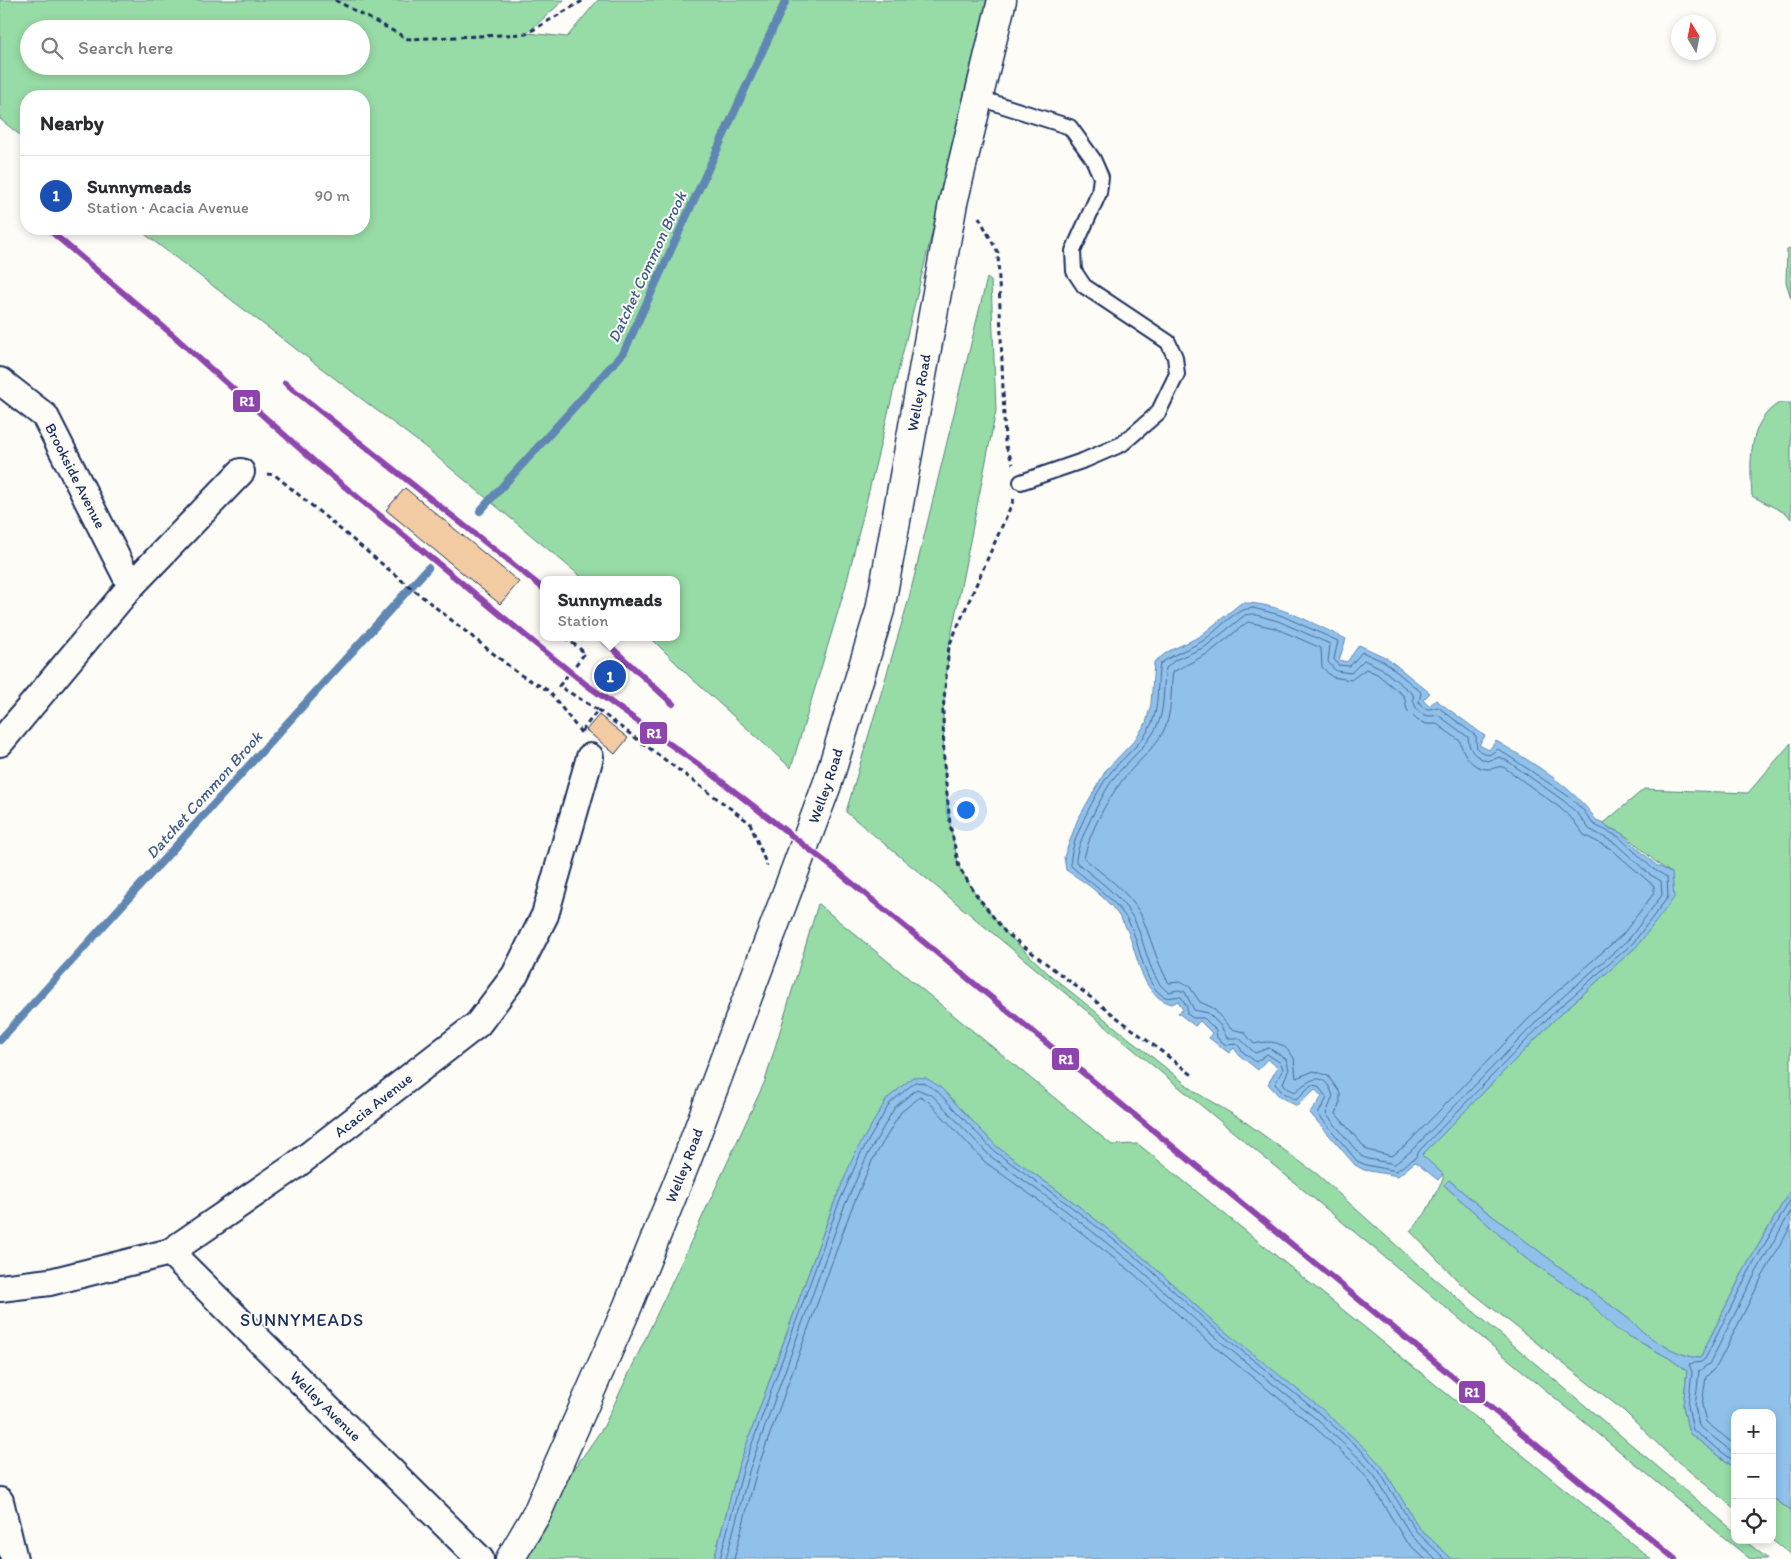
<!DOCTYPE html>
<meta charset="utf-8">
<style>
body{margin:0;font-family:Itim,sans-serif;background:#f2f2f3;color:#2b2b33}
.controls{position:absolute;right:15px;bottom:15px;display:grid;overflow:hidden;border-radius:10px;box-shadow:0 2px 8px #0003}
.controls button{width:45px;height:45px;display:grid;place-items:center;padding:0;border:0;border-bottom:1px solid #e1e1e2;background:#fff;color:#2b2b33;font:25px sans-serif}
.compass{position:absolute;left:1671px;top:15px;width:45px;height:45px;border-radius:50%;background:#fff;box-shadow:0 2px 8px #0003;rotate:350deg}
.you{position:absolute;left:965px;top:809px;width:18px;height:18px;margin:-12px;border:4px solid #fff;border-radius:50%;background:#1a73e8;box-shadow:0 0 0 8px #1a73e833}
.badge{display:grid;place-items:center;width:32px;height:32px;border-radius:50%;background:#0f766e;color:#fff;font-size:16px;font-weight:700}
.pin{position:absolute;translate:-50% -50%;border:2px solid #fff;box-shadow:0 1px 5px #0006}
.popup{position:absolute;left:540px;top:576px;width:140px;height:65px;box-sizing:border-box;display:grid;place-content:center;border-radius:10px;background:#fff;filter:drop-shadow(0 1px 4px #0005);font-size:16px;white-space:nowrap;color:#7c7c81}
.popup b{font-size:19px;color:#2b2b33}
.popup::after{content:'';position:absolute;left:50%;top:100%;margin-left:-10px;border:10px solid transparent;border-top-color:#fff}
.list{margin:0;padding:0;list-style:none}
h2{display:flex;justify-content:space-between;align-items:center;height:65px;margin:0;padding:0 20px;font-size:21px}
h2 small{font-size:16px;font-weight:400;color:#7c7c81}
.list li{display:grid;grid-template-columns:32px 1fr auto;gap:15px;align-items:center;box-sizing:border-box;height:80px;padding:0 20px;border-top:1px solid #e1e1e2}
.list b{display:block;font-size:19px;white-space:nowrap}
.list p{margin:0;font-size:16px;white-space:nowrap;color:#7c7c81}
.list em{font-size:16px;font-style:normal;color:#7c7c81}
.icon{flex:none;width:28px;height:28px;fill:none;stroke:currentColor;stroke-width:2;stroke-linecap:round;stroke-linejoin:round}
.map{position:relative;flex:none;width:1791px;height:1559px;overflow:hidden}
.search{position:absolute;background:#fff;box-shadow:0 2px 8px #0003;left:20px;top:20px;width:350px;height:55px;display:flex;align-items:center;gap:12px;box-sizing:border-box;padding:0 18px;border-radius:28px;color:#7c7c81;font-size:19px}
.panel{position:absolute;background:#fff;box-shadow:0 2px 8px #0003;left:20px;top:90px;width:350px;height:145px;border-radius:20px}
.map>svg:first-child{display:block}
</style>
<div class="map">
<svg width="1791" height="1559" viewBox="0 0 1791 1559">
<rect width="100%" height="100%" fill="#fdfcf7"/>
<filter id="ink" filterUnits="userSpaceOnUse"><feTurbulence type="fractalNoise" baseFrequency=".02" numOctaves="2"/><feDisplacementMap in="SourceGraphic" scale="10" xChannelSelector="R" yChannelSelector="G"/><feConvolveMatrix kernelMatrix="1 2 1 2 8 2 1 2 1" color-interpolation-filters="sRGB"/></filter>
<g filter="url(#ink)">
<path fill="#97dba6" stroke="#598582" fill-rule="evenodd" d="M0 0H564L527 33 567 37 598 0H989L846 585 791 768 690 677 650 637H676V580H585L425 447 138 229H364V96H26V140L0 119ZM29 29H361V66H29Z
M1791 248V298L1786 282 1787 249Z
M987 278 991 281 996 411 949 646 943 711 944 764 950 824 959 867 975 893 1005 932 1050 975 1197 1093 1244 1121 1317 1174 1416 1263 1735 1532V1540H1744L1768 1559H1750L846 812 908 602Z
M1779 403H1791V519L1787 514 1752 496C1750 464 1747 422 1779 403Z
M1791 743V1189L1744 1270 1700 1358C1680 1357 1646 1339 1634 1323L1478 1205 1449 1180 1444 1185 1524 1257 1586 1299 1616 1329 1669 1358 1687 1371 1683 1406 1689 1433 1735 1468V1509L1665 1451 1624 1411 1460 1283 1410 1231 1425 1214 1443 1179V1174L1421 1156 1556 1018 1637 946 1672 873C1651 862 1640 844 1621 833 1614 829 1609 829 1604 823L1644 789 1748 793Z
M818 904 1112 1145 1138 1144 1651 1559H1452L1419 1528 1383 1468 1218 1326 1145 1259 1072 1201 997 1147 940 1087 913 1077 887 1099 856 1153 834 1203 739 1465 714 1559H512L604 1426 675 1276 765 1081Z
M1772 1497 1791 1511V1555L1772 1540Z"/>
<path fill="#8fc1eb" stroke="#6187b3" d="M1241 603C1278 602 1313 624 1346 639L1339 660 1347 662 1359 645 1387 658 1430 693 1423 700 1429 706 1436 700 1485 736 1479 745 1489 750 1496 741C1529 760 1575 788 1596 820L1604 823 1609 828 1621 833 1656 865 1672 873 1674 898 1637 946 1556 1018 1422 1155 1443 1174 1438 1180 1415 1162 1398 1176 1364 1170 1355 1165 1310 1113 1322 1097 1315 1089 1297 1106 1280 1097 1268 1084 1278 1067 1267 1059 1258 1070 1239 1055 1234 1048 1229 1053 1209 1038 1212 1033 1200 1021 1195 1026 1178 1013 1183 1010 1178 1001 1172 1004C1137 995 1139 948 1123 922 1110 900 1087 883 1066 870L1064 857 1077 821 1106 770 1134 741 1146 723 1151 704 1154 662 1169 651 1199 637Z
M913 1077 926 1078 940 1087 997 1147 1072 1201 1145 1259 1218 1326 1323 1410 1367 1450 1383 1468 1419 1528 1452 1559H714L739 1465 834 1203 855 1153 887 1099Z
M1449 1180 1478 1205 1634 1323C1646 1338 1680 1357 1700 1358L1744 1270 1791 1189V1511L1772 1497V1413H1735V1468L1689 1433 1683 1406 1687 1371 1669 1358 1616 1329 1586 1299 1524 1257 1444 1185Z"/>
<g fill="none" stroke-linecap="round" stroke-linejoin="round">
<path stroke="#496996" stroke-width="1" d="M1253 608 1280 615 1338 641 1334 659 1338 665 1350 666 1362 652 1385 662 1421 692 1419 702C1425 712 1429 709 1438 707L1476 736C1477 748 1474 750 1489 755L1498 749 1568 796 1584 811 1593 824 1619 837 1653 869 1667 877 1668 897 1633 943 1552 1014 1419 1151 1416 1157 1396 1171 1366 1165 1357 1161 1318 1114 1327 1098 1318 1086 1311 1085 1296 1100 1283 1093 1275 1084 1283 1069 1281 1063 1267 1054 1256 1062 1243 1052 1237 1044 1226 1045 1217 1038 1216 1030 1204 1018H1193L1187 1014V1007L1181 997C1174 995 1170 1000 1163 996 1142 983 1140 939 1127 919 1112 896 1090 883 1071 866 1067 846 1098 788 1111 772 1124 756 1142 744 1151 725 1160 706 1156 684 1160 664 1173 654 1187 650 1201 642 1219 631 1232 609 1253 608Z
M1253 614 1278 621 1330 644 1328 662 1336 671 1351 673 1364 660 1381 668 1413 694C1413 710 1422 719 1438 715L1468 737C1469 751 1474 756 1487 761L1500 757 1509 762 1564 801 1579 815 1589 829 1615 843 1649 874 1661 881 1662 895 1629 939 1548 1010 1411 1151 1395 1164 1368 1159 1361 1156 1326 1114 1333 1096C1324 1068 1309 1080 1295 1092L1287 1088 1283 1083 1289 1069 1286 1059 1269 1048 1255 1053 1239 1038H1227L1221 1026 1208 1013 1194 1010 1185 992 1178 990 1169 992C1149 983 1144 934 1132 916 1118 893 1096 879 1076 862 1074 847 1106 787 1116 775 1130 759 1146 747 1156 728 1166 710 1162 687 1166 668L1175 660 1205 647 1245 615Z
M1248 622 1275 628 1321 648 1322 667 1332 677 1351 680 1366 669 1377 674 1404 696 1407 710 1417 720 1426 724H1437L1460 741C1463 755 1473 770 1490 769 1497 768 1499 765 1505 768L1559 807 1573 820 1584 835 1611 849 1654 886V893L1623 934 1543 1004 1406 1145 1392 1156 1367 1150 1336 1114 1340 1102V1093L1328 1076 1314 1071 1296 1078 1294 1058C1283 1041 1272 1040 1254 1044L1244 1032 1231 1029 1213 1008 1200 1002 1189 986 1180 982 1169 983C1156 962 1151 937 1141 915 1129 891 1103 875 1084 858 1090 832 1105 803 1121 782 1134 764 1152 752 1163 732 1173 713 1170 691 1173 672L1209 653Z
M1735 1445 1706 1422 1702 1405 1706 1377 1717 1366 1761 1279 1791 1226
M1735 1454 1699 1426 1695 1406 1699 1371 1710 1363 1754 1276 1791 1211
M1735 1462 1693 1430 1688 1406 1692 1372 1689 1364 1701 1362 1705 1359 1748 1273 1791 1199
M720 1559 744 1466 838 1205 860 1155 890 1103 915 1082 924 1083 937 1091 994 1151 1069 1205 1142 1262 1215 1329 1320 1414 1364 1453 1379 1471 1416 1531 1445 1559
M726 1559 750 1468 844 1207 866 1158 895 1107 917 1089 933 1096 990 1156 1065 1210 1137 1267 1211 1334 1315 1418 1359 1458 1374 1475 1411 1535 1436 1559
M734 1559 757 1470 851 1210 872 1161 901 1112 920 1097 929 1102 985 1162 1060 1216 1133 1273 1206 1340 1311 1424 1354 1463 1368 1479 1405 1540 1425 1559"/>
<path stroke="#6187b3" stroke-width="8" d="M480 511 624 352 786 0
M0 1040 428 568"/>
</g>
<path fill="#f3cba2" stroke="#1b2f5e" d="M405 488 519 582 500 604 386 510Z
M599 715 628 738 615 754 586 730Z"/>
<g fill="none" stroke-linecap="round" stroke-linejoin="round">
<defs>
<path id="service" d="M979 98 1070 127 1093 159 1101 177 1099 193 1073 251 1074 271 1084 286 1168 342 1175 357 1177 374 1158 413 1122 444 1085 460 1021 482"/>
<g id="minor">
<path id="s1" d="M0 381 45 416 131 586"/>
<path d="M0 743 131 586 241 472"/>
<path id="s2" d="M170 1252 480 1559"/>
<path id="s3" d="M0 1288 50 1282 170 1252 295 1166 478 1024 515 975 545 915 590 757"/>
<path d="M0 1501 14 1559"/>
</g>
<g id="secondary">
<path id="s4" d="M510 1559 537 1513 627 1308 686 1162 828 782 880 610 953 203 1002 0"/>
</g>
</defs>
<use href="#service" stroke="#1b2f5e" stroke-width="18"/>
<use href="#minor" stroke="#1b2f5e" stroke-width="30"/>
<use href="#secondary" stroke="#1b2f5e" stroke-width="31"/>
<path stroke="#1b2f5e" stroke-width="3" stroke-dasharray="5 4" stroke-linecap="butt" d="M335 0 408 39 526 34 584 0
M979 217 998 253 1005 444 1013 464
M267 474 275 475 405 583 519 674 549 691 582 734
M1014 499 949 646 943 711 944 764 950 824 959 867 975 893 1005 932 1195 1077
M565 637 585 653 559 686 598 710 581 732
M598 710 750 823 767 866"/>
<use href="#service" stroke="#fdfcf7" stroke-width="14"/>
<use href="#minor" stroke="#fdfcf7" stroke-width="26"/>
<use href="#secondary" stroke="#fdfcf7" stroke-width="28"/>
<defs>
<path id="rail-1" d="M48 229 174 336 316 463 537 645 588 686 712 774 836 870 1675 1559
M285 383 544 589
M600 637 673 704"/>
</defs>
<use href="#rail-1" stroke="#fdfcf7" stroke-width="10"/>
<use href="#rail-1" stroke="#8e44ad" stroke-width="6"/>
</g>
</g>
<g text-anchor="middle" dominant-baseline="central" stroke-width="4" stroke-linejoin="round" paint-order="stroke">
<g font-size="15" fill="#1b2f5e" stroke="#fdfcf7">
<text stroke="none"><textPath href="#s4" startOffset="1241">Welley Road</textPath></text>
<text stroke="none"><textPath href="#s1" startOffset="124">Brookside Avenue</textPath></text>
<text stroke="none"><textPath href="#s4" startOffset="836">Welley Road</textPath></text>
<text stroke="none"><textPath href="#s3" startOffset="425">Acacia Avenue</textPath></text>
<text stroke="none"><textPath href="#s4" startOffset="431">Welley Road</textPath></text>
<text stroke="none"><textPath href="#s2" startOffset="219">Welley Avenue</textPath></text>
</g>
<g font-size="16" font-style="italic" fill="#3e5b88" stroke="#fdfcf7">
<text transform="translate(647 267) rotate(-65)">Datchet Common Brook</text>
<text transform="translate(204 795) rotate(-48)">Datchet Common Brook</text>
</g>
<g font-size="18" letter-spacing="1" fill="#1b2f5e" stroke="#fdfcf7">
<text x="302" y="1320">SUNNYMEADS</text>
</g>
</g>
<g stroke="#fdfcf7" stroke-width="2">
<rect x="232" y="389" width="29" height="24" rx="5" fill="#8e44ad"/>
<rect x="639" y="721" width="29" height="24" rx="5" fill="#8e44ad"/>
<rect x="1051" y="1047" width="29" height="24" rx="5" fill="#8e44ad"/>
<rect x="1458" y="1380" width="28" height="24" rx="5" fill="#8e44ad"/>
</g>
<g font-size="14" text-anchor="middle" font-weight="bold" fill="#fff">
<text x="247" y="406">R1</text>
<text x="654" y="738">R1</text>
<text x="1066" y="1064">R1</text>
<text x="1472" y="1397">R1</text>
</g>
</svg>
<div class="controls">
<button>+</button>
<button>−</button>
<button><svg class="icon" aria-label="locate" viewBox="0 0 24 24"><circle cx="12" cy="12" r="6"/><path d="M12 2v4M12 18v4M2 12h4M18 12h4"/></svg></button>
</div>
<svg class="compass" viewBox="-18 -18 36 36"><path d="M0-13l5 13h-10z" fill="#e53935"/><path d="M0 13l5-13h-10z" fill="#7c7c81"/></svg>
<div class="you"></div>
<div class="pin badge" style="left:610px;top:676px;background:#1a4fb4">1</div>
<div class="popup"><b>Sunnymeads</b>Station</div>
<div class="search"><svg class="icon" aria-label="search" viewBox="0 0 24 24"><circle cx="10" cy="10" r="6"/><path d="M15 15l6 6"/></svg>Search here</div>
<section class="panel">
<h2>Nearby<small></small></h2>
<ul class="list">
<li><span class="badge" style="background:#1a4fb4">1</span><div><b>Sunnymeads</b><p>Station · Acacia Avenue</p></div><em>90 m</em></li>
</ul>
</section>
</div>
